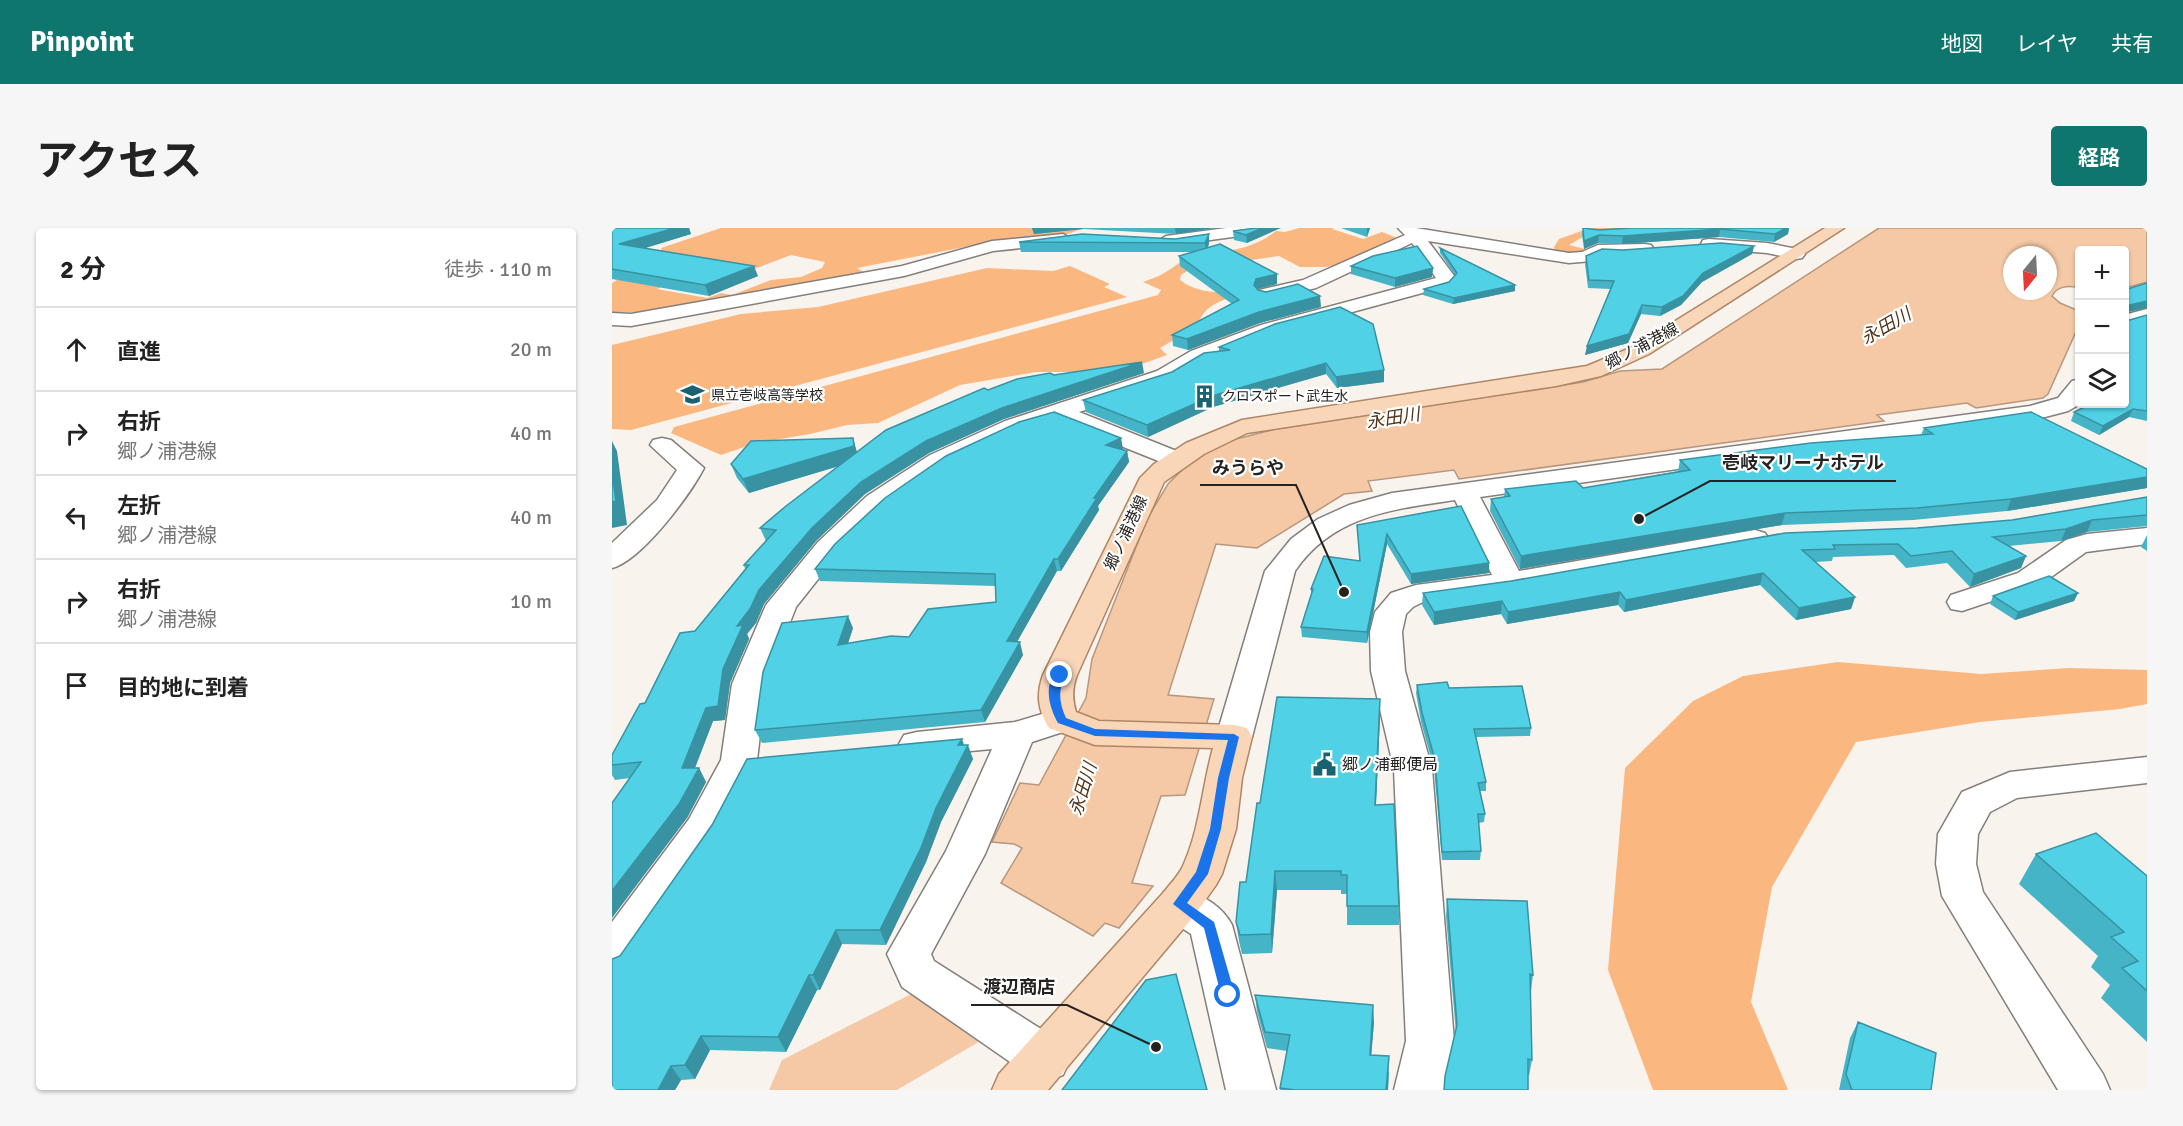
<!DOCTYPE html>
<html lang="ja">
<meta charset="utf-8">
<style>
body{margin:0;font-family:Signika,"Noto Sans JP",sans-serif;background:#f6f6f6;color:#222}
.controls{position:absolute;right:18px;top:18px;display:grid;overflow:hidden;border-radius:6px;box-shadow:0 2px 4px #0004}
.controls button{width:54px;height:54px;display:grid;place-items:center;padding:0;border:0;border-bottom:2px solid #e0e0e0;background:#fff;color:#222;font:30px sans-serif}
.compass{position:absolute;left:1391px;top:18px;width:54px;height:54px;border-radius:50%;background:#fff;box-shadow:0 2px 4px #0004;rotate:198deg}
.stop{position:absolute;width:18px;height:18px;margin:-14px;border:4px solid #1a73e8;border-radius:50%;background:#fff}
.stop.end{background:#1a73e8;border-color:#fff;box-shadow:0 2px 6px #0008}
.list{margin:0;padding:0;list-style:none}
h2{display:flex;justify-content:space-between;align-items:center;height:78px;margin:0;padding:0 24px;font-size:26px}
h2 small{font-size:20px;font-weight:400;color:#767676}
.list li{display:grid;grid-template-columns:39px 1fr auto;gap:18px;align-items:center;box-sizing:border-box;height:84px;padding:0 24px;border-top:2px solid #e0e0e0}
.list b{display:block;font-size:22px;white-space:nowrap}
.list p{margin:0;font-size:20px;white-space:nowrap;color:#767676}
.list em{font-size:20px;font-style:normal;color:#767676}
.icon{flex:none;width:33px;height:33px;fill:none;stroke:currentColor;stroke-width:2;stroke-linecap:round;stroke-linejoin:round}
.map{position:relative;flex:none;width:1535px;height:862px;overflow:hidden;border-radius:6px}
header{display:flex;align-items:center;gap:36px;box-sizing:border-box;height:84px;padding:0 30px;background:#0f766e;color:#fff}
header strong{font-size:28px}
nav{display:flex;gap:33px;margin-inline-start:auto;font-size:21px}
.intro{display:flex;align-items:center;justify-content:space-between;box-sizing:border-box;height:144px;padding:0 36px}
h1{margin:0;font-size:42px}
.button{padding:15px 27px;border-radius:6px;background:#0f766e;color:#fff;font-size:21px;font-weight:700}
main{display:flex;gap:36px;padding:0 36px}
aside{flex:1;background:#fff;border-radius:6px;box-shadow:0 2px 4px #0004}
.map>svg:first-child{display:block}
</style>
<header>
<strong>Pinpoint</strong>
<nav><a>地図</a><a>レイヤ</a><a>共有</a></nav>
</header>
<div class="intro"><h1>アクセス</h1><a class="button">経路</a></div>
<main>
<aside>
<h2>2 分<small>徒歩 · 110 m</small></h2>
<ul class="list">
<li><svg class="icon" aria-label="ahead" viewBox="0 0 24 24"><path d="M12 20V5M6 11l6-6 6 6"/></svg><div><b>直進</b></div><em>20 m</em></li>
<li><svg class="icon" aria-label="right" viewBox="0 0 24 24"><path d="M7 20v-9h11M14 6l5 5-5 5"/></svg><div><b>右折</b><p>郷ノ浦港線</p></div><em>40 m</em></li>
<li><svg class="icon" aria-label="left" viewBox="0 0 24 24"><path d="M17 20v-9H6M10 6l-5 5 5 5"/></svg><div><b>左折</b><p>郷ノ浦港線</p></div><em>40 m</em></li>
<li><svg class="icon" aria-label="right" viewBox="0 0 24 24"><path d="M7 20v-9h11M14 6l5 5-5 5"/></svg><div><b>右折</b><p>郷ノ浦港線</p></div><em>10 m</em></li>
<li><svg class="icon" aria-label="arrive" viewBox="0 0 24 24"><path d="M6 21V4h12l-3 4 3 4H6"/></svg><div><b>目的地に到着</b></div></li>
</ul>
</aside>
<div class="map">
<svg width="1535" height="862" viewBox="0 0 1535 862">
<rect width="100%" height="100%" fill="#f9f3ee"/>
<path fill="#fab780" fill-rule="evenodd" d="M109 0H472L453 7 353 19 245 40 253 45 147 66 27 84 0 85V55L50 25 49 20ZM179 27 213 34 210 40 189 49 159 52 120 67 109 65 95 70 45 61 59 55 137 43Z
M687 0H722L720 1 751 11 770 4 785 10 728 37 713 39H688L667 28 578 41 569 47 568 52C595 73 633 61 664 57L671 60C644 65 592 66 586 98L548 120 555 127 527 137 475 144H424L348 157 266 195 235 197 198 206 144 215 109 227 59 205 62 199 546 67 549 62 531 54C538 51 546 49 552 45 561 40 565 35 576 31 608 22 636 25 664 3L673 4Z
M978 0H1023L976 6 957 17 973 21 969 25 943 24 942 19 947 11Z
M458 38 498 56 492 59 515 69 19 202 0 201V117L129 86 206 79 375 40 441 43Z
M1226 434 1369 446 1457 440 1535 442V476L1508 481 1368 494 1244 514 1160 659 1139 774 1176 862H1041L996 742 1013 540 1081 473 1131 448Z"/>
<path fill="#f5c9a6" stroke="#b7977e" stroke-width="1.5" fill-rule="evenodd" d="M1267 0H1535V54L1513 60 1512 22H1468L1467 60C1457 57 1445 58 1440 68L1448 75 1467 83V97L1436 166 1431 170 1364 180 1355 175 1265 187 1272 193 847 251 842 242 756 253 760 263 732 266 645 320 604 316 556 467 602 471 573 567 549 568 520 655 541 658 507 700 493 695 481 708 389 655 410 620 402 616 380 614 408 555 427 557 474 470 480 431 535 291 556 256 573 239 592 225 624 211 664 201 971 154 1008 143 1050 141ZM1400 27H1436V63H1400Z"/>
<g fill="none" stroke-linecap="round" stroke-linejoin="round">
<path fill="#f5c9a6" fill-rule="evenodd" d="M335 752 365 763 378 789 365 815 285 862H157L170 832 305 763Z"/>
<defs>
<path id="minor" d="M614 0H658L650 5 554 18 546 13 554 8Z
M786 0H804L957 25 970 24 986 17 1033 16 1039 17 1042 21 1039 25 1033 26 990 27 980 33 957 35 816 13 843 49 836 58 663 105 595 133 561 153 467 184 572 226 576 231 572 236 563 239 554 236 444 192 409 203 336 237 275 280 226 326 184 379 154 456 145 532 106 610 16 741 0 746V694L77 591 109 532 120 456 154 377 206 314 255 268 318 227 393 193 545 143 579 123 649 97 824 50 800 15 704 60 654 72 647 70 645 66 647 62 691 52 793 7Z
M451 6 459 11 457 15 381 23 292 48 19 98 0 97V85L19 86 290 38 380 13Z
M1097 11 1155 15 1190 22 1193 26 1190 30 1184 31 1155 25 1091 20 1089 16 1091 12Z
M1535 81V93L1512 99V87Z
M1468 151V176L1456 183 1433 189 868 269 907 343 1143 302 1153 305 1157 311 1153 317 1143 320 898 363 811 374 801 379 794 386 790 404 793 443 820 541 842 813 832 862H782L794 813 782 541 759 443 758 404 763 384 779 365 804 357 880 347 843 272C782 281 721 287 683 343L640 509 635 518 622 521 609 518 604 509 653 343 658 337 679 311 706 291 737 277 780 265 1418 178 1446 170 1460 153Z
M50 210 59 212 92 240C78 267 29 333 0 340V315L45 272 65 242 38 217 41 212Z
M1535 300V316L1474 324 1428 357 1350 383 1339 381 1335 374 1339 367 1406 345 1454 312 1475 306Z
M450 480 463 484 468 492 463 500 420 514 373 626 319 726 322 733 451 815 458 831 451 847 434 853 417 847 290 759 275 726 334 623 380 521 305 528 292 525 287 516 292 507 305 504 403 494Z
M1535 529V555L1405 570 1378 584 1366 606 1364 636 1371 664 1491 846 1498 862H1446L1330 668 1324 636 1326 606 1350 564 1398 544Z
M567 659C588 666 610 677 620 697L664 862H614L579 706 552 688 546 676 552 664Z"/>
<path id="major" d="M1213 0H1232L1037 126 989 148 944 158 635 205 592 226 552 254 465 447C460 460 460 471 464 484L487 493 622 497 635 500 640 509 630 550 624 601 610 646 604 657 582 688 436 862H380L387 846 552 664C558 656 567 647 571 638 588 601 590 559 601 520L483 517 437 500C426 482 424 467 431 447L528 250 542 236 574 215 630 192 975 138 1023 118Z"/>
</defs>
<use href="#minor" stroke="#857f7b" stroke-width="3"/>
<use href="#major" stroke="#ae8665" stroke-width="3"/>
<use href="#minor" fill="#fff" fill-rule="evenodd"/>
<use href="#major" fill="#fad6b9" fill-rule="evenodd"/>
</g>
<path fill="#45b4c6" d="M0 0H77L79 6 32 20 146 48 97 68 0 51Z
M420 0H602L564 6 471 1 422 6Z
M644 0 635 15 622 12 621 3Z
M729 0H758L755 9Z
M971 0 987 2 1177 0 1176 6 1162 14 1107 9 1010 16 986 15 972 21 970 7Z
M597 6V15L596 20 665 46V56L645 61 646 62 709 79 648 95 576 122 561 118 560 107 620 76 568 38 567 28 580 24H409L407 14 563 11Z
M1142 18 1140 26 1090 54 1069 77 1048 88 1029 86 1016 115 973 127 998 61 976 60 973 36 974 28 1011 22Z
M828 20 903 57V63L841 76 811 67 812 61 837 54 843 47 828 25Z
M739 38 821 40 820 49 783 59 739 46Z
M1514 85V93L1535 87V193L1517 189 1487 207 1459 193 1462 184 1512 176Z
M607 119 772 142V154L725 160 714 146 601 179 536 209 474 184 471 172 560 144 607 123Z
M532 145 392 191 317 225 253 266 204 313 152 376 144 395 135 406 137 411 118 455 113 492 101 493 83 540H87L94 554 75 590 18 550 3 552 0 547V527L33 475 83 403 133 341 132 337 154 313 148 300 227 238 137 265 125 250 119 236 245 224 376 162 442 147Z
M1312 200 1535 241V260L1395 283 1301 292 1170 297 908 341 878 283 879 271 892 269 893 261 971 260 1066 243 1068 232 1309 207Z
M511 221 510 222 515 223 517 234 486 278 487 282 449 343H445L405 414 411 427 373 494 150 515 143 502 241 400 236 415 297 409 384 374 383 358 208 353 203 341Z
M1535 269V298L1475 304 1449 313 1397 318 1414 328 1409 340 1358 359 1335 335 1294 340 1282 327 1221 329 1220 333 1203 334 1243 369 1239 381 1184 392 1148 357 1012 384 1006 377 895 396 889 386 822 397 810 377 811 365 1305 300 1400 292Z
M849 278 877 345 799 356 775 316 755 415 690 409 689 399 699 367V361L748 333 745 297Z
M1535 307V323L1529 319Z
M1466 365 1462 373 1403 392 1378 376 1381 368Z
M805 457 837 460 919 500 918 508 864 509 874 554V563H868L873 586 872 594 866 595 869 623 868 632H830L822 541 809 494 804 465Z
M768 490 764 577 787 678V697H735V666H729V662H665L660 725 630 726 627 713 624 694 634 654 648 575Z
M352 517 361 531 329 594 314 634 274 717 230 716 208 762H205L174 824 98 822 83 851 69 852 63 862 8 728Z
M1424 626 1535 648V814L1489 770 1498 757 1479 739 1486 728 1407 656Z
M835 671 921 747 919 763H918L920 832 917 848 844 805 834 688Z
M643 767 762 794 759 827 777 845 776 862H668L675 823 655 820 645 784Z
M1246 794 1319 862H1227L1238 810Z"/>
<path fill="#3892a1" d="M63 0H77L79 6 11 27 7 16Z
M420 0H471V1L422 6Z
M563 0H602L564 6Z
M650 0H669L635 15 634 7Z
M755 0H758L755 9Z
M1174 0H1177L1176 6 1162 14 1163 6Z
M1108 1 1107 9 1010 16 1011 8Z
M597 6V15L594 24 593 15Z
M987 7 986 15 972 21V13Z
M1142 18 1140 26 1090 54 1069 77 1048 88 1050 79 1091 45Z
M142 38 146 48 97 68 93 57Z
M821 40 820 49 783 59V50Z
M665 46V56L645 61 642 57 644 51Z
M903 57V63L841 76 842 70Z
M708 68 709 79 648 95 576 122 575 111 647 84Z
M1535 73V80L1512 85 1513 78Z
M1030 77 1029 86 1016 115 973 127 975 118Z
M530 134 532 145 392 191 317 225 253 266 204 313 152 376 144 395 135 406 137 411 118 455 113 492 101 493 77 555 70 540 94 480 111 441 125 398 147 362 200 300 249 254 314 213 390 180Z
M714 135V146L601 179 536 209 535 197 600 168Z
M772 142V154L725 160 724 149Z
M1521 181 1517 189 1487 207 1491 198Z
M241 210 245 224 247 232 137 265 131 251Z
M509 210 511 221 496 228 494 217Z
M0 213 5 223 15 297 0 300Z
M515 223 517 234 486 278 487 282 449 343 446 331 482 270Z
M1535 249V260L1395 283 1399 271Z
M1173 285 1170 297 908 341 909 328Z
M1480 292 1475 304 1449 313 1454 301Z
M775 306V316L755 415V404Z
M1414 328 1409 340 1358 359 1362 346Z
M442 331 445 343 398 426 395 413Z
M877 335V345L799 356V346Z
M1151 345 1148 357 1012 384 1014 372Z
M1008 364 1006 377 895 396 896 384Z
M1466 365 1462 373 1403 392 1406 384Z
M1243 369 1239 381 1184 392 1187 380Z
M890 373 889 386 822 397V384Z
M236 388 241 400 231 430 226 417Z
M408 414 411 427 373 494 369 482Z
M768 471V490L763 595V577Z
M350 511 354 522 356 517 361 531 329 594 314 634 274 717 268 702 346 517Z
M87 540 94 554 75 590 0 690V663Z
M663 643 665 662 660 725 659 706Z
M224 702 230 716 208 762 201 747Z
M197 747 205 762 174 824 166 809Z
M761 777 762 794 758 843V827Z
M89 808 98 822 83 851 73 837Z
M777 828 776 862H774Z
M59 838 69 852 63 862H46Z"/>
<path fill="#50d1e6" stroke="#3892a1" stroke-width="1.5" d="M0 0H63L7 16 142 38 93 57 0 41Z
M644 0H650L634 7 621 3Z
M971 0 987 2 1019 0H1174L1163 6 1108 1 1011 8 987 7 972 13Z
M470 6 563 11 597 6 593 15 407 14Z
M1109 15 1142 18 1091 45 1071 68 1050 79 1030 77 1017 106 975 118 1002 53 977 52 974 28 990 21 1011 22Z
M608 16 665 46 644 51 642 57 646 62 654 64 686 56 708 68 647 84 575 111 560 107 627 72 567 28Z
M805 18 821 40 783 50 739 38 761 28Z
M828 20 903 57 842 70 812 61 837 54 845 45Z
M1535 55V73L1513 78 1514 93 1535 87V183L1521 181 1491 198 1462 184 1479 176H1512V62Z
M728 79 761 96 772 142 724 149 714 135 600 168 535 197 471 172 560 144 592 125 618 122 607 119 663 96Z
M530 134 390 180 314 213 249 254 200 300 147 362 138 381 125 398 131 397 111 441 106 478 94 480 70 540H87L67 576 0 663V575L29 534 0 537V527L28 476 33 475 68 405 83 403 137 337H132L164 302 148 300 174 278 274 202 372 160 376 162 405 151 438 145 442 147Z
M442 184 509 210 494 217 515 223 482 270H485L446 331H442L395 413 408 414 369 482 143 502 151 444 170 395 236 388 226 417 279 408 297 409 316 381 384 374 383 346 203 341 223 316 273 270 334 228 407 194Z
M1419 184 1535 241V249L1399 271 1305 280 1173 285 909 328 879 271 898 268 893 261 964 253 971 260 1078 242 1068 232 1199 215 1321 206 1312 200Z
M241 210 242 218 131 251 119 236 139 213Z
M0 246 4 273 0 274Z
M1535 269V287L1480 292 1454 301 1381 309 1414 328 1362 346 1340 323 1299 328 1286 316 1221 317 1223 321 1190 322 1243 369 1187 380 1151 345 1014 372 1008 364 896 384 890 373 822 384 811 365 899 353 1173 305 1305 300 1400 292Z
M849 278 877 335 799 346 775 306 755 404 689 399 701 361H699L712 328 748 333 745 297Z
M1437 348 1466 365 1406 384 1381 368Z
M835 454 837 460 910 458 919 500 862 501 874 554 866 555 873 586H866L869 623 830 624 823 532 810 485 805 457Z
M665 469 768 471 763 577 782 576 787 678H735V647H729V643H663L659 706 628 707 624 694 628 654H634L645 575H648Z
M350 511 346 517H356L324 580 309 620 268 702H224L201 747H197L166 809 89 808 73 837 59 838 46 862H0V731L8 728 100 597 135 531Z
M1484 605 1535 648V763L1510 740 1526 733 1499 709 1512 704 1424 626Z
M835 671 915 673 921 747 918 746 920 832 916 831V862H832L833 848 845 797Z
M564 746 595 862H450L534 752Z
M643 767 761 777 758 827 777 828 774 862H683L668 860 678 807 653 804Z
M1246 794 1324 825 1319 862H1240L1234 846Z"/>
<path fill="#1a73e8" d="M448 444 453 447C446 464 447 474 454 490L483 501 622 506 627 509 617 550 609 601 596 646 575 675 602 694 623 767 621 771H611L609 767 592 700 561 676 584 644 598 601 606 550 616 512 483 508 446 495C438 481 429 454 448 444Z"/>
<defs>
<symbol id="school-bare" viewBox="-9 -9 18 18"><path d="M0-5L7-2L0 1L-7-2ZM-4 1L0 2.5L4 1V4Q0 6-4 4Z" fill="#18636f" stroke="#fff" stroke-width="2.5" paint-order="stroke"/></symbol>
<symbol id="building-bare" viewBox="-9 -9 18 18"><path d="M-4-6H4V6H1V3H-1V6H-4ZM-2.5-4.3h1.7v1.8h-1.7ZM.8-4.3h1.7v1.8H.8ZM-2.5-1h1.7V.8h-1.7ZM.8-1h1.7V.8H.8Z" fill="#18636f" stroke="#fff" stroke-width="2.5" paint-order="stroke"/></symbol>
<symbol id="civic-bare" viewBox="-9 -9 18 18"><path d="M-.6-6.5H3V-4.5H.6V-3L4-1V1h2V6H-6V1h2V-1L-.6-3ZM-1.2 2.5V6h2.4V2.5Z" fill="#18636f" stroke="#fff" stroke-width="2.5" paint-order="stroke"/></symbol>
</defs>
<g fill-rule="evenodd">
<use href="#school-bare" x="64" y="150" width="33" height="33"/>
<use href="#building-bare" x="576" y="152" width="33" height="33"/>
<use href="#civic-bare" x="696" y="520" width="33" height="33"/>
</g>
<g text-anchor="middle" dominant-baseline="central" stroke-width="4.5" stroke-linejoin="round" paint-order="stroke">
<g font-size="14" fill="#252321" stroke="#fff" text-anchor="start">
<text x="99" y="167">県立壱岐高等学校</text>
<text x="610" y="168">クロスポート武生水</text>
</g>
<g font-size="16" fill="#252321" stroke="#fff">
<text transform="translate(1030 118) rotate(-28)">郷ノ浦港線</text>
<text transform="translate(514 305) rotate(-65)">郷ノ浦港線</text>
</g>
<g font-size="16" fill="#252321" stroke="#fff" text-anchor="start">
<text x="730" y="537">郷ノ浦郵便局</text>
</g>
<g font-size="18" font-style="italic" fill="#52341a" stroke="#fff">
<text transform="translate(1274 98) rotate(-30)">永田川</text>
<text transform="translate(781 190) rotate(-9)">永田川</text>
<text transform="translate(471 561) rotate(-73)">永田川</text>
</g>
</g>
<path fill="none" stroke="#252321" stroke-width="2" d="M1027 291L1098 253H1284M732 364L684 257H588M544 819L455 777H359"/>
<g fill="#252321" stroke="#fff" stroke-width="2">
<circle cx="1027" cy="291" r="6"/>
<circle cx="732" cy="364" r="6"/>
<circle cx="544" cy="819" r="6"/>
</g>
<g font-size="18" text-anchor="middle" font-weight="bold" fill="#252321" stroke="#fff" stroke-width="4.5" stroke-linejoin="round" paint-order="stroke">
<text x="1191" y="241">壱岐マリーナホテル</text>
<text x="636" y="246">みうらや</text>
<text x="407" y="765">渡辺商店</text>
</g>
</svg>
<div class="controls">
<button>+</button>
<button>−</button>
<button><svg class="icon" aria-label="layers" viewBox="0 0 24 24"><path d="M12 4l9 5-9 5-9-5zM3 14l9 5 9-5"/></svg></button>
</div>
<svg class="compass" viewBox="-18 -18 36 36"><path d="M0-13l5 13h-10z" fill="#e53935"/><path d="M0 13l5-13h-10z" fill="#767676"/></svg>
<div class="stop" style="left:616px;top:767px"></div>
<div class="stop end" style="left:448px;top:447px"></div>
</div>
</main>
